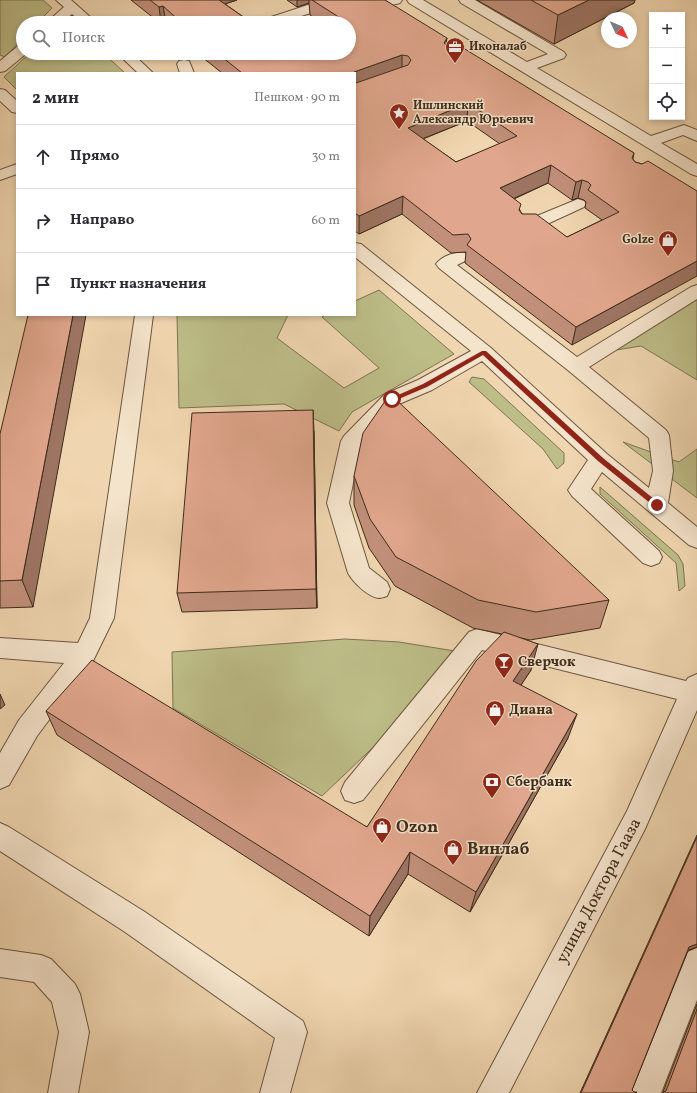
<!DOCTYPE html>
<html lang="ru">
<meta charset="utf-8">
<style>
body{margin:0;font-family:Vollkorn,serif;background:#f7f7f7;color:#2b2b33}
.controls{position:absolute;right:12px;top:12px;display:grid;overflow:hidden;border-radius:0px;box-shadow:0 2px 6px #0003}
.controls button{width:36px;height:36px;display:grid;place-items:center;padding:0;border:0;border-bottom:1px solid #e1e1e2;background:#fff;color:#2b2b33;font:20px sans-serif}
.compass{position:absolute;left:601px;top:12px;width:36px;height:36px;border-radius:50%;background:#fff;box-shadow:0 2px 6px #0003;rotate:134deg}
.stop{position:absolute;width:12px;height:12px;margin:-9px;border:3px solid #8f2418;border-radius:50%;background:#fff}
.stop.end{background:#8f2418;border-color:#fff;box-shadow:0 1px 4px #0008}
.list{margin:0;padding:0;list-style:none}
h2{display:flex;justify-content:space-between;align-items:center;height:52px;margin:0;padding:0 16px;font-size:17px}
h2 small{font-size:13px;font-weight:400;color:#7c7c81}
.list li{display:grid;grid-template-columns:26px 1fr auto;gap:12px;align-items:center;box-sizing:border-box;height:64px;padding:0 16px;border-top:1px solid #e1e1e2}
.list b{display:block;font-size:15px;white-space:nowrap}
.list em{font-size:13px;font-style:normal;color:#7c7c81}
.icon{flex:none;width:22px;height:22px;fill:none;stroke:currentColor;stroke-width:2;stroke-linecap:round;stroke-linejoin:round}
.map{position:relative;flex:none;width:697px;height:1093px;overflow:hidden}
.search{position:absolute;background:#fff;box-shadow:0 2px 6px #0003;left:16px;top:16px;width:340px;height:44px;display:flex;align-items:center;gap:10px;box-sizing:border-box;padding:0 14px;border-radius:22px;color:#7c7c81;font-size:15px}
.panel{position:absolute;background:#fff;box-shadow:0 2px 6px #0003;left:16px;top:72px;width:340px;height:244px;border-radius:0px}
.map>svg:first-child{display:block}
</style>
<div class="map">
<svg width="697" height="1093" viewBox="0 0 697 1093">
<rect width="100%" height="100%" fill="#f0d6b0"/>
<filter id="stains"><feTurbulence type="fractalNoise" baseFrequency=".005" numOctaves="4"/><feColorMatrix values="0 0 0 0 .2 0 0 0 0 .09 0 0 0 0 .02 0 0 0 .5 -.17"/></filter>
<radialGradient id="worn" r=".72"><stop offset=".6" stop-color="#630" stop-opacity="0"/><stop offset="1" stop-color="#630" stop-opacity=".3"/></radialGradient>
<path fill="#bdbd88" stroke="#7d7451" d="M0 0H43L52 8 37 23H23V38L5 57 0 55Z
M30 53H103L125 73H17V90L4 77Z
M379 290 454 354 352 412 339 431 284 404 179 408 177 315H288L277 338 344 388 379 368 322 317 325 315H355V301Z
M697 296V380L641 346 585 355Z
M472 377 484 379 564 453V463L557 469 543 449 469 382Z
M623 442 679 462 697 449V498Z
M600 487 678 555 683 564 685 586 679 591 676 563 600 494Z
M345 639 399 642 455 651 386 735 322 796 173 708 172 652Z"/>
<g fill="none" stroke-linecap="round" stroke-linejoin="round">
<defs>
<path id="minor" d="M56 0H71L97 23H82L72 14 61 23H46L64 7Z
M323 0H343L341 3 280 23H260L262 20Z
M380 0H402L400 3 369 11 364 10 362 7 364 4Z
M407 0H423L527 62 548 54 461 3 459 0H475L564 52 566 55 564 58 537 68 651 136 684 125 697 130V141L683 135 661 143 697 164V176L691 174 409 3Z
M23 45V53H27L5 71 0 72V61L18 46Z
M117 53H132L153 73H138Z
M184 60 189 61 194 73H180L177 64 179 61Z
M0 89 5 90 17 101V113L12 112 0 101Z
M17 164V174L0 180V170Z
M578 199 584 201 586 204 584 207 532 231 526 232 520 231 518 227 520 223Z
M355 243 361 244 491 348 607 454 649 488 653 471 649 438 569 371 439 268 436 264C442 256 456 251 465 253L468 257 465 261 457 265 577 357 691 287 697 285V299L589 367 666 430 669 435 673 471 668 503 697 527V548L689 545 602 472 591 489 659 551 662 557 659 563 651 566 643 563 572 496 568 490 588 460 482 361 432 390 399 404 361 444 349 503 369 568 387 582 390 589 387 596C384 597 381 598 378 598 367 596 353 582 348 573L327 503 341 441 344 436 385 394 418 380 471 351 355 257Z
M135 315H153L114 618 93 661 37 736 9 785 0 789V753L19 720 64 663 0 658V638L78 643 90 618Z
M477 629 686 681 688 678 697 674V710L645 829 509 1093H477L627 811 677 699 482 650 363 800 354 803 345 800 341 791 345 782 469 632Z
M0 823 9 827 145 912 303 1021 307 1032 290 1093H260L275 1038 125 932 0 851Z
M697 948V1000L661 1093H631L687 952Z
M0 949 41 955 51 959 75 984 80 994 89 1032 78 1093H48L59 1032 52 1002 34 982 0 977Z"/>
</defs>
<use href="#minor" stroke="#6a5640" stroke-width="2"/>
<use href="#minor" fill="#f5e4cc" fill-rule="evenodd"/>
</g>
<path fill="#c2907a" stroke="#3d2b1a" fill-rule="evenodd" d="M131 0H237L225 4 252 23H160Z
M287 0H385L447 46 634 153 633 159 635 162 642 164 572 345 465 263 466 252 451 253 402 214 359 234 355 231V73H222L197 53H349V23H322L310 15 309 3 297 7ZM467 121 500 144 456 162 423 139ZM548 183 572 200 578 198 584 200 586 202 585 208 602 220 567 237 522 214 514 199Z
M477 0H635L634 3 554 44Z
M314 431 317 608 182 612 177 593Z
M0 434 33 607 0 608Z
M354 476 609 600 600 628 530 640 521 638 531 670 521 685 568 738 470 912 408 874 369 936 57 735 46 711 367 827 502 634 473 628 395 586 369 548 354 505Z
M697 835V947L688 951 632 1090 634 1092 636 1093H580Z
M697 1004V1093H662L663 1092Z"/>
<path fill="#9e7563" stroke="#3d2b1a" d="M208 0H237L209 9Z
M297 0H309V3L297 7Z
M589 0H635L634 3 554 44 558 15Z
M163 6 166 23H161L159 7Z
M447 38 445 55 444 43Z
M402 55V73L355 89V73H354V72Z
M468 103 467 121 407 145 408 128Z
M551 165 548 183 497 206 500 188Z
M582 180 578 198 572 200 576 182Z
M403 196 402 214 359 234V216Z
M697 261V276L572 345 576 327Z
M73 315H86L33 607 22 580Z
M313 410 314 431 317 608 316 589Z
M538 644 531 670 507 706 513 681Z
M0 694 5 705 0 709Z
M577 714 568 738 470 912 476 892Z
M410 852 408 874 369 936 370 916Z
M697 944V947L686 951 689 947Z"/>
<path fill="#e1a78e" stroke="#3d2b1a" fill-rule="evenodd" d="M150 0H219L252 23H182L163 6 159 7Z
M312 0H385L447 38 444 43 447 46 453 47 460 46 634 153 632 158 635 162 642 164 648 161 697 191V261L576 327 467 245 471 239 468 234 453 235 403 196 359 216 355 213V83H356L408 65 411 60 408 56 402 55 354 72V73H242L217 53H349V25H351L349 23H348ZM468 103 517 136 456 162 408 128ZM551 165 576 182 582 180 588 182 591 185 588 190 619 212 567 237 536 214H522L519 210 521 204 500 188Z
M531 0H589L558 15Z
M28 315H73L22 580 0 581V434Z
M390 394 609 600 536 612 478 600 396 557 370 519 354 476 363 433Z
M313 410 316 589 177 593 192 413Z
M504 632 538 644 513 681 577 714 476 892 410 852 370 916 46 711 92 660 367 827 476 661Z
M697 837V944L689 947 632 1090 634 1092H637L636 1093H581Z
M697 1009V1093H664L663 1092 666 1091Z"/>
<path fill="#8f2418" d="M482 351H486L603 458 659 503V507H655L598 461 483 355 427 387 394 401 389 399 423 384Z"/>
<defs>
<symbol id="office-pin" viewBox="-11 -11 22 30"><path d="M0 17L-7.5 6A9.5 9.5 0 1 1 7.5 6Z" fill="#8f2418" stroke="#f5e4cc"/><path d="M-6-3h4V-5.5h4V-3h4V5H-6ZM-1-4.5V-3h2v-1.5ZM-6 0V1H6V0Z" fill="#fff"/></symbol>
<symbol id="sight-pin" viewBox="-11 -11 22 30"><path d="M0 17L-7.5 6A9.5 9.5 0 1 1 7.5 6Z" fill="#8f2418" stroke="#f5e4cc"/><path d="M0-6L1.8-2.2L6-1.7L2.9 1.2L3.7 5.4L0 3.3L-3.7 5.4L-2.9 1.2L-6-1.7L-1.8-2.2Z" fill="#fff"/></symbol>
<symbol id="shop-pin" viewBox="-11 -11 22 30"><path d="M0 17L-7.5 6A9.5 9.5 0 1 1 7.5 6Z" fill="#8f2418" stroke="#f5e4cc"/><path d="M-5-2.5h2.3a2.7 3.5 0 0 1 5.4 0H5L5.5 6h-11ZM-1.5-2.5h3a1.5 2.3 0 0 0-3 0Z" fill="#fff"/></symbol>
<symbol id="bar-pin" viewBox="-11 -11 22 30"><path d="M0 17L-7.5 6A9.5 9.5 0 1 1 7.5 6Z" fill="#8f2418" stroke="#f5e4cc"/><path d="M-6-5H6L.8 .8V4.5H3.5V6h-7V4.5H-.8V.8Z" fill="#fff"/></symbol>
<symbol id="bank-pin" viewBox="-11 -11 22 30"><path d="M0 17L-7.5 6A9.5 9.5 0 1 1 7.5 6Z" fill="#8f2418" stroke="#f5e4cc"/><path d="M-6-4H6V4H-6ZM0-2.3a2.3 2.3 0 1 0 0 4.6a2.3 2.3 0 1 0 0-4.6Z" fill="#fff"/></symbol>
</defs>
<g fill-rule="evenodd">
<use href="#office-pin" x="444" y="36" width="22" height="30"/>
<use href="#sight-pin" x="388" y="102" width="22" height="30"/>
<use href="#shop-pin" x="657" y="229" width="22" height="30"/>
<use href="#bar-pin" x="493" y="651" width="22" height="30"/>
<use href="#shop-pin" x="484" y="699" width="22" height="30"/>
<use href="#bank-pin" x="481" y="771" width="22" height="30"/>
<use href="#shop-pin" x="371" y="816" width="22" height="30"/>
<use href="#shop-pin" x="442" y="838" width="22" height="30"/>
</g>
<g text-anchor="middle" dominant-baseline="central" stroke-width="3" stroke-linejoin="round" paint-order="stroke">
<g font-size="12" font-weight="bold" fill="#3d2b1a" stroke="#f5e4cc" text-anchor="start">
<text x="469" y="47">Иконалаб</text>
<text x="413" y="106">Ишлинский<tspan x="413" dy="14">Александр Юрьевич</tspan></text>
<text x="654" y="240" text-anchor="end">Golze</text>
</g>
<g font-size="14" font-weight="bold" fill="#3d2b1a" stroke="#f5e4cc" text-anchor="start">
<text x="518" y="662">Сверчок</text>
<text x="509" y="710">Диана</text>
<text x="506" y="782">Сбербанк</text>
</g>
<g font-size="17" font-weight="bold" fill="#3d2b1a" stroke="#f5e4cc" text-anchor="start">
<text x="396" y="827">Ozon</text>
<text x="467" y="849">Винлаб</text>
</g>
<g font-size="17" fill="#3d2b1a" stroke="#f5e4cc">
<text transform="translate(599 891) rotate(-62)">улица Доктора Гааза</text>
</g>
</g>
<rect width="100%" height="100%" filter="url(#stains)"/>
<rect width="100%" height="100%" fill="url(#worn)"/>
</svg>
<div class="controls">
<button>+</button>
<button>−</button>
<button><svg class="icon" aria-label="locate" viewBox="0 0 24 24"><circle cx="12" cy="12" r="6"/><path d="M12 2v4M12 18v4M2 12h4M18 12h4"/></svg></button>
</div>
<svg class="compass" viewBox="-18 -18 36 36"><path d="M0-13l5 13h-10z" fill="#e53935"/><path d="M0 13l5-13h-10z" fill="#7c7c81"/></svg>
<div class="stop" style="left:392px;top:399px"></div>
<div class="stop end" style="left:657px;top:505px"></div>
<div class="search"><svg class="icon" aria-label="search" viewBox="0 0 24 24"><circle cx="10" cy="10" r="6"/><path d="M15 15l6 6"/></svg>Поиск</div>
<section class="panel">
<h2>2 мин<small>Пешком · 90 m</small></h2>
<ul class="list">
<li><svg class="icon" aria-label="ahead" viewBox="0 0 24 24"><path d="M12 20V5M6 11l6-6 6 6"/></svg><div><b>Прямо</b></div><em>30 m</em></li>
<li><svg class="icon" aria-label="right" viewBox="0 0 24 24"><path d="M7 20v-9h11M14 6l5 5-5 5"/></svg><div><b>Направо</b></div><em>60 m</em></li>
<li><svg class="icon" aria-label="arrive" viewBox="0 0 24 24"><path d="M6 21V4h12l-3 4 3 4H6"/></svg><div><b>Пункт назначения</b></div></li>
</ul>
</section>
</div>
